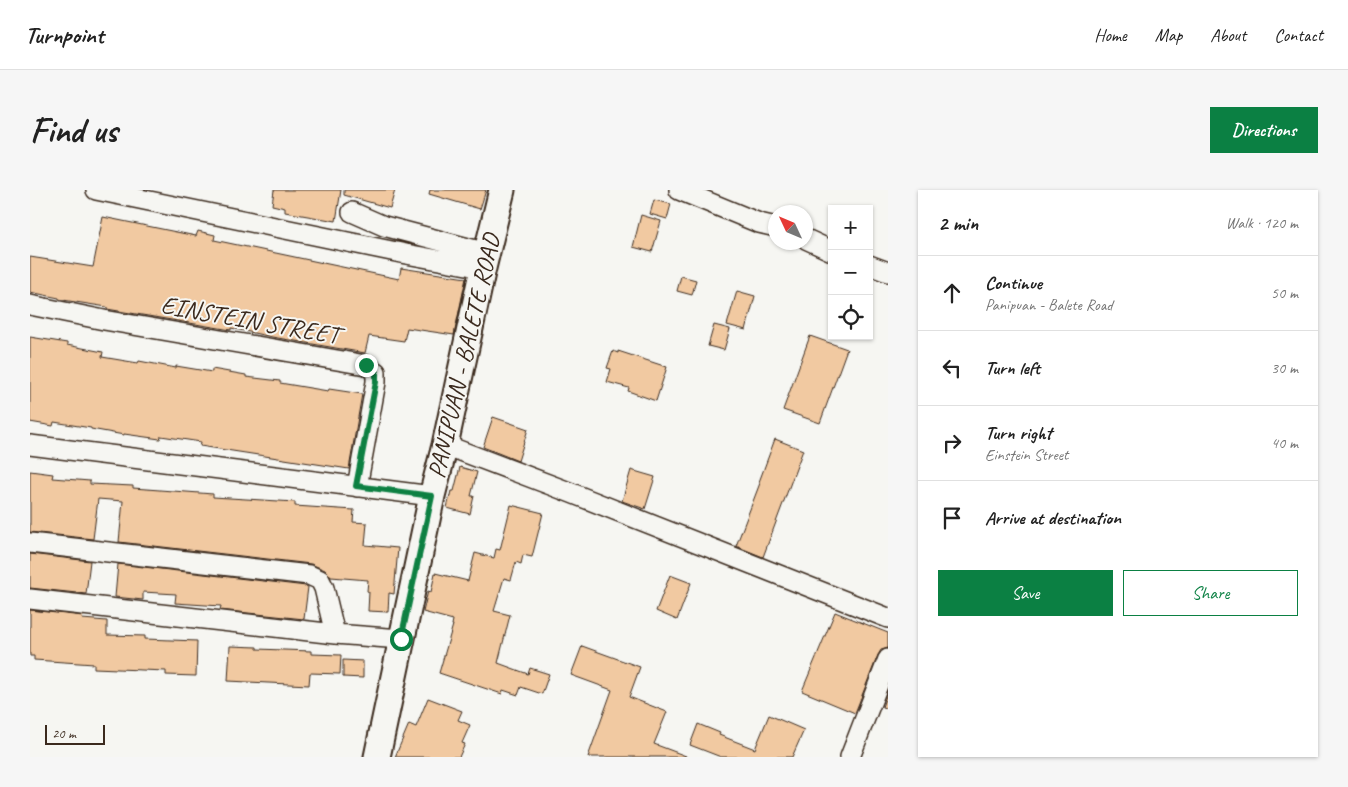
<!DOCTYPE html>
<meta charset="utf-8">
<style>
body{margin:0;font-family:Caveat,sans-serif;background:#f6f6f6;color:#222}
.controls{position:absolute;right:15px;top:15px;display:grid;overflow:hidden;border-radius:0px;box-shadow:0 1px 4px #0004}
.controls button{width:45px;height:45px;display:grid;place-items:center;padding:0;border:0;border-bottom:1px solid #e0e0e0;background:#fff;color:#222;font:25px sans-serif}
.compass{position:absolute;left:738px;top:15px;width:45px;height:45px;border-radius:50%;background:#fff;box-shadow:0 1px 4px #0004;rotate:314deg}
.scale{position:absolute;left:15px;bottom:12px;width:60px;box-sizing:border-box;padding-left:5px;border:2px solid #3b2a1e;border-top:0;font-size:14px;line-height:18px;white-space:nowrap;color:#3b2a1e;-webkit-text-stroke:4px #f6f6f2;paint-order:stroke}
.stop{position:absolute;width:15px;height:15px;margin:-11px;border:4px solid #0b8043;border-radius:50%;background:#fff}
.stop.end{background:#0b8043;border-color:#fff;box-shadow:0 1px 5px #0008}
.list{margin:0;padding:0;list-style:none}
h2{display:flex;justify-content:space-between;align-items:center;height:65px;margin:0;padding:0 20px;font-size:21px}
h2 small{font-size:16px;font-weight:400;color:#767676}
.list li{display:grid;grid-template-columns:32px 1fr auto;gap:15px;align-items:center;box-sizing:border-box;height:75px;padding:0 20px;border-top:1px solid #e0e0e0}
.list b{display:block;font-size:19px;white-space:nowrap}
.list p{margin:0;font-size:16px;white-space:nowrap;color:#767676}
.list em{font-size:16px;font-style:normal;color:#767676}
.actions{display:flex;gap:10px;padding:15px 20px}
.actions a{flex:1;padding:11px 0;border:1px solid #0b8043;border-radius:0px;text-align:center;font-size:18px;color:#0b8043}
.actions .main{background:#0b8043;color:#fff}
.icon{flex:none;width:28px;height:28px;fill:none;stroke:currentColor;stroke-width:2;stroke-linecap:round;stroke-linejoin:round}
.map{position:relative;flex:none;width:858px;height:567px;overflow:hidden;border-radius:0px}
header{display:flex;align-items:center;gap:30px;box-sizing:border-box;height:70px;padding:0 25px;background:#fff;border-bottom:1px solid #e0e0e0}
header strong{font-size:24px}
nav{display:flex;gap:28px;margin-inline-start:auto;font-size:18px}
.intro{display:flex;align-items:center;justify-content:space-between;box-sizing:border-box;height:120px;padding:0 30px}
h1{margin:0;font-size:35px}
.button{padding:12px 22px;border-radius:0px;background:#0b8043;color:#fff;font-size:18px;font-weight:700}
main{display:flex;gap:30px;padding:0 30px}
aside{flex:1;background:#fff;border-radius:0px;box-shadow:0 1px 4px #0004}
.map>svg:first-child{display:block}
</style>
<header>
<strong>Turnpoint</strong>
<nav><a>Home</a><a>Map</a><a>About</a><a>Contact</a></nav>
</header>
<div class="intro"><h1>Find us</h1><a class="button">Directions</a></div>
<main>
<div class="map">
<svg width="858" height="567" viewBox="0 0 858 567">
<rect width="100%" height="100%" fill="#f6f6f2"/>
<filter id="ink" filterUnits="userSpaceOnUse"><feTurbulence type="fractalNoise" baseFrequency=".02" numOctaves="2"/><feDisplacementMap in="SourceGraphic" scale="10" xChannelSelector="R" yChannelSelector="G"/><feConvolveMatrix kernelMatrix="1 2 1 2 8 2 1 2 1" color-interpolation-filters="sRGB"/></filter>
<g filter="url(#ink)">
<path fill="#f1c9a1" stroke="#3b2a1e" d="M244 0H311L306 31 255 22V18L242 15Z
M314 0H365L360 18 314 5Z
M400 0H456L450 19 399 4Z
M624 10 641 14 637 29 620 24Z
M611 25 631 31 622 62 603 57Z
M73 27 166 46 168 41 185 45 184 50 369 89 371 78 436 88 424 145 377 138 374 151 339 146 335 163 242 147 201 138V140L118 126 77 119V117L33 110 29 109V108L0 102V67L63 77Z
M651 86 666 90 662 105 647 101Z
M707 101 725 106 716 140 697 135Z
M684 135 700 139 694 160 678 156Z
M780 146 817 159 790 233 753 220Z
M0 147 37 153V155L73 162 72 167 108 173 109 171 146 178V176L182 182V179L216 185V187L250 191V193L298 201 299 199 332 204 319 279 170 256 171 252 131 246 130 249 94 244V245L61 239V238L24 232 23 236 0 232Z
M583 161 588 163V161L637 177 626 211 598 201 599 198 577 192 581 179 577 178Z
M463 227 498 239 488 271 453 257Z
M745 249 773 260 733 367 706 356 730 293 729 292Z
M430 277 447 282 441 306H444L440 324 417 318 421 301H424Z
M601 280 625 287 615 319 592 311Z
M0 281 23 284 22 288 60 291V294L103 296V298L183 304V307L265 312V316L324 320 323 332 337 333 335 355 368 358 364 404 359 403 358 422 338 421 339 402 337 401 338 390 301 387 295 380 281 374 89 352 93 311 68 309 63 349 0 342Z
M481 315 513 323 502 367 493 365 491 374 486 372 481 390 474 388 464 421 480 425 468 473 498 484 500 478 519 484 512 504 491 497 488 505 473 500 472 504 409 483 423 435H422L423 430 393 422 398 401 401 402 405 383 438 391 445 363 464 368 466 359 470 360Z
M0 364 60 371 56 404 0 398Z
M88 374 276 396 278 397 274 429 190 420 191 416 145 413 146 404 113 402V410L85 407Z
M640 385 661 393 647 430 626 421Z
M0 420 53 426 52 429 77 431V445L115 446V449L167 451 166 486 136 485V481L64 478V474L4 470V466H0Z
M805 422 858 443V458L851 460 848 465 825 523 772 501Z
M200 456 227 457V459L281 461V464L311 465 310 484 280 483 279 495 198 491Z
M552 456 610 477 599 507 637 522 624 554 656 566V567H558L582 500 541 485Z
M313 470 333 471V488L313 487Z
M858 500V519L852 517Z
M398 508 432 521 428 530 440 535 432 553 435 554 429 567H365L379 534 386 537Z
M739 525 774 540 762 567H691L660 555 668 534 690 543 689 545 725 559Z"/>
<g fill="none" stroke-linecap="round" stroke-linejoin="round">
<defs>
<path id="minor" d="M66 0 376 64 453 78
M649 0 729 33 746 37
M322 22 354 36 457 63
M776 49 802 61
M839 75 858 82
M0 115 74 130 336 175 346 182V192L327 297
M0 255 402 306
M415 255 539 302 858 428
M0 353 279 385 290 390 294 398 305 444
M0 409 305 444 371 449
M820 567 858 469"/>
<path id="major" d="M347 567 402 306 415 255 453 78 472 0"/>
</defs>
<use href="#minor" stroke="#3b2a1e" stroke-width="22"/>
<use href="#major" stroke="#3b2a1e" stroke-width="29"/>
<use href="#minor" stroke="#f6f6f2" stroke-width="19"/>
<use href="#major" stroke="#f6f6f2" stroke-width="25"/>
</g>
</g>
<g fill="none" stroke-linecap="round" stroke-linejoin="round" filter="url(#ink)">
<path stroke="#0b8043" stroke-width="6" d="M336 175 346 182V192L326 296 402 306 371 449"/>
</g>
<g text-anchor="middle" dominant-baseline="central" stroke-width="4" stroke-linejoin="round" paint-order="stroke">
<g font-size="25" fill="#3b2a1e" stroke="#f6f6f2">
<text transform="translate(220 130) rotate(10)">EINSTEIN STREET</text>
<text transform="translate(434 166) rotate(-77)">PANIPUAN - BALETE ROAD</text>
</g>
</g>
</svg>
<div class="controls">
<button>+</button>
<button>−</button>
<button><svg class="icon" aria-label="locate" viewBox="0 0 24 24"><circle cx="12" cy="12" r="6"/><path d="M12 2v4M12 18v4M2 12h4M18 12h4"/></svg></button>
</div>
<svg class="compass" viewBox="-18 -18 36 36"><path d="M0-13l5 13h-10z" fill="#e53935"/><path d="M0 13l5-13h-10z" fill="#767676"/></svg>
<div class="scale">20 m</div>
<div class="stop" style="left:371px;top:449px"></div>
<div class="stop end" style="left:336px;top:175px"></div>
</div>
<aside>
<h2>2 min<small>Walk · 120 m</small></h2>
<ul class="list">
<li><svg class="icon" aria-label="ahead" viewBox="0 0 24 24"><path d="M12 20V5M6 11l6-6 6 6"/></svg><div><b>Continue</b><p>Panipuan - Balete Road</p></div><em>50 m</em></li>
<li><svg class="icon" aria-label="left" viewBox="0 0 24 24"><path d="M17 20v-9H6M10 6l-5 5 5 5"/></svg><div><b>Turn left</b></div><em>30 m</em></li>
<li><svg class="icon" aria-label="right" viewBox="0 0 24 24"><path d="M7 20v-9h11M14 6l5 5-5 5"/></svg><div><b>Turn right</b><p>Einstein Street</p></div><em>40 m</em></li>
<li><svg class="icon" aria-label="arrive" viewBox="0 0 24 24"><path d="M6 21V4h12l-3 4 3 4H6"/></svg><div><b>Arrive at destination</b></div></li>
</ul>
<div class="actions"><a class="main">Save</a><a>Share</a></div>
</aside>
</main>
